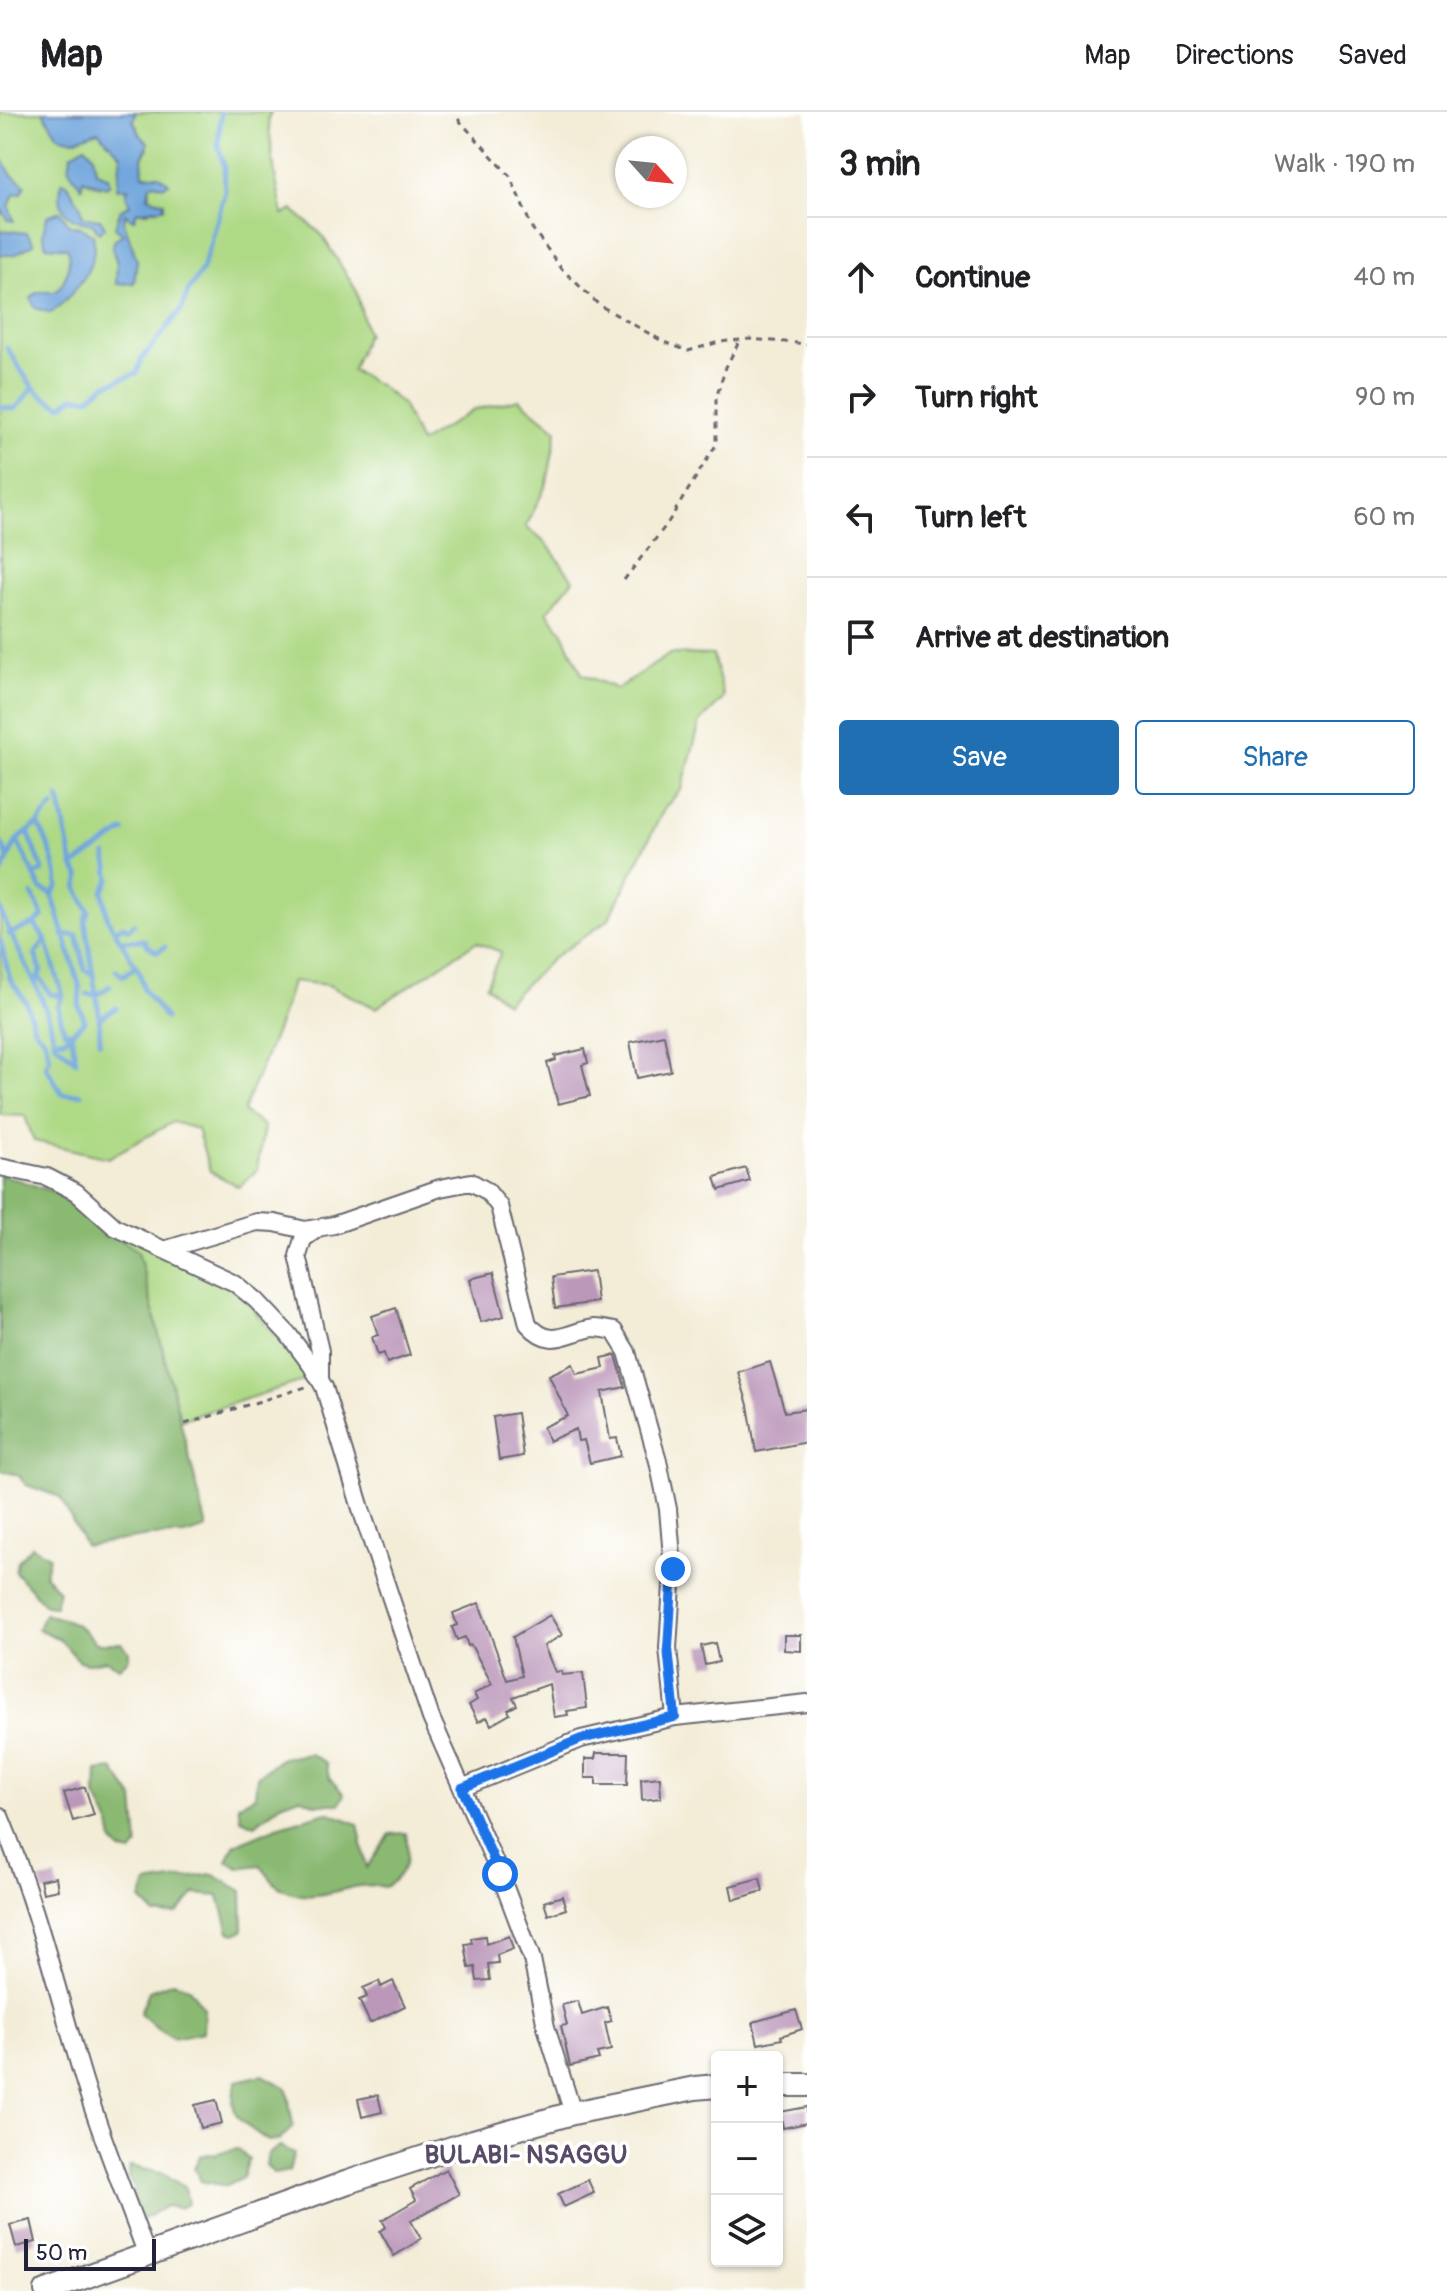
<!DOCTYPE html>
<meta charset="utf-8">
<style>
body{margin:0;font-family:Pangolin,sans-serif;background:#f2f2f2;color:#202124}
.controls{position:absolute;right:24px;bottom:24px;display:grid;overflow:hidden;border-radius:8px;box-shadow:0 2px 6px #0004}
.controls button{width:72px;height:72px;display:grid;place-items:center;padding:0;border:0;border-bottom:2px solid #e0e0e0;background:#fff;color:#202124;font:40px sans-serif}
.compass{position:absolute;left:615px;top:24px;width:72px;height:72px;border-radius:50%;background:#fff;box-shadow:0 2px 6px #0004;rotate:117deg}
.scale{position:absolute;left:24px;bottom:20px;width:132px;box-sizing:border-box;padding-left:8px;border:4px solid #22223b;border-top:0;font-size:22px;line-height:28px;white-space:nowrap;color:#22223b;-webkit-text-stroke:6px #fff;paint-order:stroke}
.stop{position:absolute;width:24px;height:24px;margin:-18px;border:6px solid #1a73e8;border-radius:50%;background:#fff}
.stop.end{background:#1a73e8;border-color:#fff;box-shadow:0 2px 8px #0008}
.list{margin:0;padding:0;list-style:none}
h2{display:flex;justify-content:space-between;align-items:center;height:104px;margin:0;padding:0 32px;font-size:34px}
h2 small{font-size:26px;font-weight:400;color:#757577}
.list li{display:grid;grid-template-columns:52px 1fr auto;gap:24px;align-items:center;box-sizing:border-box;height:120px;padding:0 32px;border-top:2px solid #e0e0e0}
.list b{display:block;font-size:30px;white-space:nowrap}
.list em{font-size:26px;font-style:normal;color:#757577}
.actions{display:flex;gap:16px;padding:24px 32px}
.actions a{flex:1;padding:18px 0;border:2px solid #1f6fb2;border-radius:8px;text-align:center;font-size:28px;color:#1f6fb2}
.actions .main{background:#1f6fb2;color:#fff}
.icon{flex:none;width:44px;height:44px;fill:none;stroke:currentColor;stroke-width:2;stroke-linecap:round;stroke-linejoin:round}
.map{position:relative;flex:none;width:807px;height:2179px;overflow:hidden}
header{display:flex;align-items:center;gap:48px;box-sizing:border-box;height:112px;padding:0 40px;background:#fff;border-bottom:2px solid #e0e0e0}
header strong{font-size:38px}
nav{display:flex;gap:44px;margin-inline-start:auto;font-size:28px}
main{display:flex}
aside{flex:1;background:#fff}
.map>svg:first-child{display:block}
</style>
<header>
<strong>Map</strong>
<nav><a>Map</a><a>Directions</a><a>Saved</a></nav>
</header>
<main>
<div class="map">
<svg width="807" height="2179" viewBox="0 0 807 2179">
<rect width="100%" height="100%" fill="#fff"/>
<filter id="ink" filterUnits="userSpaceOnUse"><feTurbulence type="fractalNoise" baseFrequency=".0125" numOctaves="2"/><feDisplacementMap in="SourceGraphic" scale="16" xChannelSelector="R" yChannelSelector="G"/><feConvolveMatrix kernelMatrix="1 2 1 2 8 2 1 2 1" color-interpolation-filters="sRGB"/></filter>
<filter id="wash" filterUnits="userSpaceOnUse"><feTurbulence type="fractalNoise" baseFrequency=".006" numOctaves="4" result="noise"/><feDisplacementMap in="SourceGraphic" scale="32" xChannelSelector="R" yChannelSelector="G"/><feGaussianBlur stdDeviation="1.8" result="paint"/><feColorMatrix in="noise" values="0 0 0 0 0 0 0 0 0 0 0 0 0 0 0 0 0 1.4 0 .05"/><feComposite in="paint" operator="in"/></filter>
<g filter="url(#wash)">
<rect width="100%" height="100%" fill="#f3ecd6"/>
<path fill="#aed985" stroke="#687e60" stroke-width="2" fill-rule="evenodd" d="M0 0H43L58 24 98 18 121 43 118 76 128 75 130 93 121 97 124 122 112 136 117 151 116 172 134 171 137 148 124 111 125 99 135 106 136 100H149L150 72 155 71 143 63 142 46 148 37 133 7 136 0H271L268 6 275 64 283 103 293 98 321 122 356 178 367 222 352 258 380 274 402 292 420 331 474 298 519 287 557 318 547 371 526 415 547 432 573 468 547 500 563 521 582 562 617 577 670 542 713 543 724 586 700 610 682 677 665 695 608 808 553 846 506 891 486 874 501 840 476 830 376 896 328 873 292 869C281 915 259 956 243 1000L264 1014 257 1058 239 1075 210 1059 197 1017 173 1010 108 1046 34 1029 25 1004 0 1003V143H14L4 119 0 118V95L2 102C24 78 9 68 1 44 0 32 0 13 0 0ZM85 34 93 42 96 59 108 65 100 75 83 67 82 73 71 43ZM70 114 80 115 66 189 37 180H56C75 157 67 142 70 114Z
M75 1087 226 1172 243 1186 312 1266 180 1308 138 1139 89 1108Z"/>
<path fill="#8ab972" stroke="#566e56" stroke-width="2" d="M0 1062 75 1087 89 1108 138 1139 207 1416 185 1423 149 1424 85 1434 60 1385 26 1373 18 1363 0 1358Z
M32 1434 49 1444 45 1463 59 1479 55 1494 45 1493 15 1460 17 1450Z
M44 1502C66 1507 82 1511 95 1531H121L129 1539V1546L119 1555 106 1548C75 1556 80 1547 62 1530 56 1524 46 1521 38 1517Z
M310 1642 326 1651 329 1666 344 1682 340 1692H315L300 1685 281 1692 255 1713 241 1707 238 1693 255 1684 257 1664 282 1646Z
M113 1657 134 1687 138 1733 132 1741 121 1739 113 1730 110 1712 96 1684 97 1659Z
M327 1700 358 1712 367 1756 390 1722 406 1721C410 1747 408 1759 385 1775 350 1766 315 1797 281 1776 273 1772 266 1760 260 1753L238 1756 227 1749 234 1733 277 1715Z
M212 1762 242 1779 243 1818 236 1822 229 1820 219 1784 195 1782 177 1802 156 1803 141 1788 147 1772Z
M173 1870 189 1876 204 1896 203 1920 173 1926 157 1916 140 1901 149 1879Z
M262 1963 287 1976 293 2015 279 2028 268 2029C242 2010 225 2004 237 1969Z
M280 2034 294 2041 289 2059 274 2062 266 2053 268 2042Z
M238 2037 249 2048 243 2065 225 2074 201 2069 194 2057 200 2044Z
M130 2054 165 2062 185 2076 188 2092 179 2096 166 2094 142 2108 133 2096 134 2075 128 2064Z"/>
<path fill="#6fa5dc" stroke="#48648c" stroke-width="2" d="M43 0H136L133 8 140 23 149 31 142 46 143 63H159L169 71 163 74 155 71 150 73 148 85 164 90V96L136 100 135 107H131L125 101 124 111 137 148 134 171 116 172 117 151 112 136 115 127 123 122 115 115 121 97 130 93 126 84 128 76 117 77 121 43 98 19 73 28 58 24Z
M85 34 93 42 96 59 108 65 110 72 106 75 83 67 81 75 69 57 71 43Z
M0 43 11 62 25 73 21 81 14 82 9 95 14 109 8 108 0 95Z
M62 70 67 71 81 95 83 105 100 107 105 115 99 121 93 112C67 109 55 97 62 70Z
M60 99 70 114 80 115 93 123C100 154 74 182 51 201L35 196 31 186 37 180H56C68 165 71 155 68 136L46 134 43 122 47 104Z
M0 118 27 121 34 132 14 143H0Z"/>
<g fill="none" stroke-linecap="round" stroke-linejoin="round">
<path stroke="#6fa5dc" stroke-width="5" d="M7 236C25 262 30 282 62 294L73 285 89 286 105 273 137 261 141 248 182 197 188 179 201 160 211 131 225 79 224 54 218 33 221 0
M0 295 15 297 32 277
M59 686 73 754 80 765 77 776 89 799 85 808 99 901 100 930
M38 712C49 733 56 751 58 775L52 782
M28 720 43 758 34 763
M0 728 8 745
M17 728 41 777 52 782 80 875 79 894 85 909 71 921 76 949
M106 743 110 767 103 779 108 808 139 859 144 878 165 906
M73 754 124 719
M0 764 17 728 38 712 53 694
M32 782 43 804 34 812 46 828 63 884 58 895 64 919 71 921 64 928 53 926
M0 797C17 842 47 882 54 930L75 948
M115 819 123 814 129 817 134 812
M9 822 34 812
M63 823H77L85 858 92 862
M0 828 10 867 26 890 34 916 45 929 50 945 46 954 62 982H81
M122 829 145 828 147 833 157 840 165 835
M116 858 123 864 135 855
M39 864 50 882 63 884
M35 873 41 858 35 842 45 829
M87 882 97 883 110 874
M100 906 116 896"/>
</g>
<g id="blocks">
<path fill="#bb97ba" d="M664 923 671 959 637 966 630 930Z
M585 937 588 951 582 953 590 984 558 992 547 951 556 948 555 944Z
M746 1056 750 1069 719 1078 715 1065Z
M593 1159 597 1190 555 1196 551 1165Z
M493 1161 504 1204 481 1210 470 1167Z
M396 1196 410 1243 387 1251 384 1241 378 1243 372 1225 378 1223 372 1204Z
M616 1243 625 1275 602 1280 610 1327 617 1326 621 1344 590 1351 584 1328 578 1329 576 1317 549 1329 543 1315 568 1304 549 1263 573 1252 577 1262 604 1256 602 1246Z
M770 1250 785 1300 807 1297V1330L756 1340 748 1293 738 1260Z
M517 1301 523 1344 499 1348 493 1305Z
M479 1491 507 1568 522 1564 513 1525 550 1503 562 1523 544 1534 555 1560 561 1559 562 1563 583 1561 587 1596 567 1599 568 1603 554 1605 549 1572 513 1585 517 1593 508 1598 510 1602 491 1613 487 1605 478 1610 469 1593 477 1588 474 1582 492 1572 471 1533 468 1534 465 1525 457 1528 452 1515 457 1513 453 1501Z
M784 1523H801V1539L784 1538Z
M715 1531 719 1550 705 1553 701 1534Z
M596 1641H628L627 1673H596V1666H585V1647H595Z
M660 1665 661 1686 642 1688 641 1667Z
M85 1675 94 1703 73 1709 64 1681Z
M56 1765 58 1778 43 1781 40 1768Z
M760 1766 763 1779 733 1788 730 1774Z
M562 1784 566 1797 548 1803 544 1790Z
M485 1824 486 1832 509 1824 513 1837 497 1843 498 1851 488 1852 490 1868 477 1869 475 1855 469 1856 465 1832 472 1831 471 1826Z
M379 1869 381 1875 393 1869 405 1894 370 1911 359 1888 367 1885 363 1876Z
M578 1889 582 1903 607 1895 611 1909 605 1911 611 1938 597 1941 599 1947 570 1954 561 1914 567 1913 562 1893Z
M796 1898 802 1917 781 1924 782 1927 758 1932 753 1910Z
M378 1983 382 2000 362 2005 358 1987Z
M216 1988 222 2011 201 2016 195 1993Z
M807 1995V2011L783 2016 780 2000Z
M446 2057 459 2082 411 2109 421 2127 394 2144 380 2119 386 2115 382 2108 416 2088 410 2077Z
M588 2068 594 2081 564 2095 558 2082Z
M31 2108 36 2130 16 2135 10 2113Z"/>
</g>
</g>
<g filter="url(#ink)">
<use href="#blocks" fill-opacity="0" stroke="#6b6971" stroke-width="2"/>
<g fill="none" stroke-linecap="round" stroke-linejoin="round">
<defs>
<path id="minor" d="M0 1055 47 1065 76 1080 115 1115 235 1171 256 1188 288 1222 311 1253 324 1275 362 1400 431 1606 500 1762 532 1847 546 1915 573 2001
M317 1117 303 1127 298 1144 320 1239V1267
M164 1138 257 1110 275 1111 305 1118 334 1113 440 1076 471 1070 487 1079 499 1094 528 1212C552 1239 567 1219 594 1216 600 1216 608 1218 614 1219L627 1240 658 1349 668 1397 673 1457 668 1536 675 1605
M462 1676 581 1627 675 1605 807 1591
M0 1704C35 1788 56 1875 82 1962 100 2023 125 2082 146 2141"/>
<path id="tertiary" d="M777 1973H807
M46 2179 348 2070 473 2029 573 2001 695 1976 717 1974"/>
</defs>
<use href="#minor" stroke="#6b6971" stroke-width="20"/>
<use href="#tertiary" stroke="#6b6971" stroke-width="26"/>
<path stroke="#6b6971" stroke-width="3" stroke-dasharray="6 6" stroke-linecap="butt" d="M458 7 510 64 532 116 562 157 599 193 664 230 688 239 719 230 750 227 807 232
M624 468 667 412 716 333V286L726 255 740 228
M185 1312 306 1275"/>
<use href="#minor" stroke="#fff" stroke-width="16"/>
<use href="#tertiary" stroke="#fff" stroke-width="22"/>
</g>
</g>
<g fill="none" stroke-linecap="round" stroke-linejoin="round" filter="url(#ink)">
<path stroke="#1a73e8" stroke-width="10" d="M500 1762 462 1676 581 1627 675 1605 668 1536 673 1457"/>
</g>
<g text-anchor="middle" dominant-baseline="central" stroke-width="7" stroke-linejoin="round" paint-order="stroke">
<g font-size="26" font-weight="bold" fill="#584b67" stroke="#fff">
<text x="526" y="2043">BULABI- NSAGGU</text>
</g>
</g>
</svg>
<div class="controls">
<button>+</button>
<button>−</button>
<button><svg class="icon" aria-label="layers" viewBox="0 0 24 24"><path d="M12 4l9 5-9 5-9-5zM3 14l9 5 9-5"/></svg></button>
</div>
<svg class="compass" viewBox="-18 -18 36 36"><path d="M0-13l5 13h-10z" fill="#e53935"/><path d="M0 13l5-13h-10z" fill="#757577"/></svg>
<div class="scale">50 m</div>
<div class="stop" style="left:500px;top:1762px"></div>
<div class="stop end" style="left:673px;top:1457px"></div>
</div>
<aside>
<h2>3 min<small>Walk · 190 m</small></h2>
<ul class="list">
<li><svg class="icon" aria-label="ahead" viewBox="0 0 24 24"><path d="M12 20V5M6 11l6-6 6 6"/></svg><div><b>Continue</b></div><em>40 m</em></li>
<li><svg class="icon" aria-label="right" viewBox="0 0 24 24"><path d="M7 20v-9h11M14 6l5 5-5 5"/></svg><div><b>Turn right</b></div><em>90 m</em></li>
<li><svg class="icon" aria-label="left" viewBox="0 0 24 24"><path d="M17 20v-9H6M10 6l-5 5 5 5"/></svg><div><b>Turn left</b></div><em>60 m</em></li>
<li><svg class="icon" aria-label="arrive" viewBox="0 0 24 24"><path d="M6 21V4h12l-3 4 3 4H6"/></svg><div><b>Arrive at destination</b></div></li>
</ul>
<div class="actions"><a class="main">Save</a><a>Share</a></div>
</aside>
</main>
